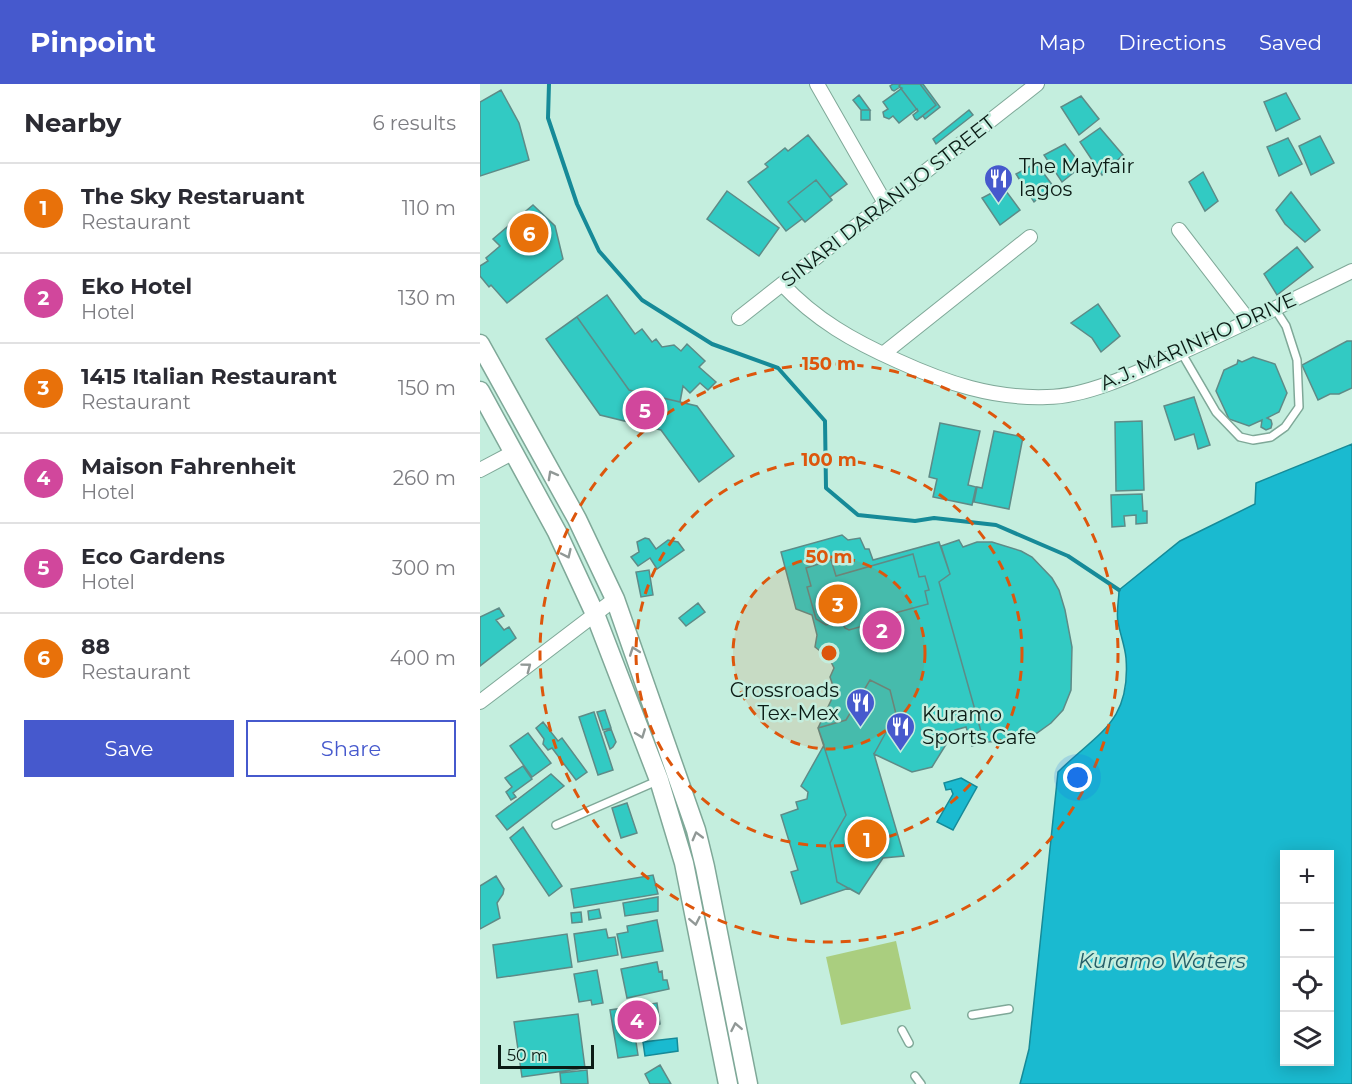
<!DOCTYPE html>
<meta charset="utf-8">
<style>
body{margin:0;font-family:Montserrat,sans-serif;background:#f7f7f7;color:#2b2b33}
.controls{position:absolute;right:18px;bottom:18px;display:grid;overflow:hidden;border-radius:0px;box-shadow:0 3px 15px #0003}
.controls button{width:54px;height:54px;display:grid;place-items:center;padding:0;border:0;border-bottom:2px solid #e1e1e2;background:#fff;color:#2b2b33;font:30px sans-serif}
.scale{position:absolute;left:18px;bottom:15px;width:96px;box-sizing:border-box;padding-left:6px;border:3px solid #0b1b15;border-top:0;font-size:16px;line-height:21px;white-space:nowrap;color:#0b1b15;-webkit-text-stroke:4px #c4eede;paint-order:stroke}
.you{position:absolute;left:598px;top:694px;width:21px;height:21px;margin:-15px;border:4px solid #fff;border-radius:50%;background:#1a73e8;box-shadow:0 0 0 9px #1a73e833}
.badge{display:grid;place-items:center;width:39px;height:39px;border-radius:50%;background:#4659cd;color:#fff;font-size:20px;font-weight:700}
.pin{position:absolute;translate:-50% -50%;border:3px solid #fff;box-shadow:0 2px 6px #0006}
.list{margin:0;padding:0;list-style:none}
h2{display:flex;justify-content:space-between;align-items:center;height:78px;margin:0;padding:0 24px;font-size:26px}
h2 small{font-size:20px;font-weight:400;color:#7c7c81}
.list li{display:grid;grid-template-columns:39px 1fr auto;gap:18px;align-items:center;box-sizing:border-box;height:90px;padding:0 24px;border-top:2px solid #e1e1e2}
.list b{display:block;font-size:22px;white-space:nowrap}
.list p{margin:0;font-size:20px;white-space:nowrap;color:#7c7c81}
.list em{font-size:20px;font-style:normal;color:#7c7c81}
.actions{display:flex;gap:12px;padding:18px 24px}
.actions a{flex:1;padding:14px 0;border:2px solid #4659cd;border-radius:0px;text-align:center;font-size:21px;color:#4659cd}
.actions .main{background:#4659cd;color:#fff}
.icon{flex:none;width:33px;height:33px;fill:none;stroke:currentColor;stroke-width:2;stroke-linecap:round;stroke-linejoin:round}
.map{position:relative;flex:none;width:872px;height:1000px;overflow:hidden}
header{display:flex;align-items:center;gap:36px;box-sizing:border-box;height:84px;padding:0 30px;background:#4659cd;color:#fff}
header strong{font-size:28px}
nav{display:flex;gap:33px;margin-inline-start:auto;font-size:21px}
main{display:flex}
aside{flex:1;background:#fff}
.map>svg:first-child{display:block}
</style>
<header>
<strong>Pinpoint</strong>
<nav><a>Map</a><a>Directions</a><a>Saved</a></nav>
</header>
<main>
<aside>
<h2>Nearby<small>6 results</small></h2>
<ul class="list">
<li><span class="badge" style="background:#e8710a">1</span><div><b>The Sky Restaruant</b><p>Restaurant</p></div><em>110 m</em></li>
<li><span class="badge" style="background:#d1479c">2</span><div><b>Eko Hotel</b><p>Hotel</p></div><em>130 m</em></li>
<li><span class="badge" style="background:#e8710a">3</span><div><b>1415 Italian Restaurant</b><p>Restaurant</p></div><em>150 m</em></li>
<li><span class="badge" style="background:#d1479c">4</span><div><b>Maison Fahrenheit</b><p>Hotel</p></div><em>260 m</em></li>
<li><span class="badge" style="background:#d1479c">5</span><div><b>Eco Gardens</b><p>Hotel</p></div><em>300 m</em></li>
<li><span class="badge" style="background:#e8710a">6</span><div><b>88</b><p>Restaurant</p></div><em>400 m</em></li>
</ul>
<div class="actions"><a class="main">Save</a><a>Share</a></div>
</aside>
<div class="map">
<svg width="872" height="1000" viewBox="0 0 872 1000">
<rect width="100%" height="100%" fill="#c4eede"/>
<path fill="#aace7f" d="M416 857 431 925 361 941 346 873Z"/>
<path fill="#1abad0" stroke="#168a98" stroke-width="1.5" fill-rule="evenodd" d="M872 360V1000H540L549 965 578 688C617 649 651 639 646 574 645 562 640 550 638 538 636 528 639 516 639 506L700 457 775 420 776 399ZM804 770H850V978H804Z
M481 694 497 703 473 746 457 738 473 710 471 705 466 706 464 699Z
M197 954 198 967 165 972 163 958Z"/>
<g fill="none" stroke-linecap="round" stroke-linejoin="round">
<path stroke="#168a98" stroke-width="4" d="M69 0 68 34 97 120 119 167 162 216 232 260 298 284 345 337 346 404 378 431 435 437 454 434 516 441 588 472 639 506"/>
</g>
<path fill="#32cac3" stroke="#5e8b87" stroke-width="1.5" d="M413 0H443L460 23 445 35 443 32 437 36 435 35 433 31 438 27 437 25 419 39 413 32 409 35 404 33 403 28 408 25 403 18 422 4 420 3 414 7 412 6 410 2Z
M421 0H440L456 21 437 36 435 35 433 31 438 27 419 2Z
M21 6 39 39 49 76 0 92V18Z
M806 9 820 35 796 47 784 18Z
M379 11 390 26H381L373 16Z
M601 12 619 35 599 51 581 23Z
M381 26H390V36H381Z
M489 26 493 31 456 60 453 55Z
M620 44 643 71 622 91 600 58Z
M328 51 367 100 350 113 352 116 325 138 322 135 306 147 268 98 288 83 285 80 305 64 308 67Z
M840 52 854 79 831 91 819 62Z
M808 54 822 80 799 92 787 63Z
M585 60 602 82 582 98 564 71Z
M556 79 573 102 554 118 536 90Z
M723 88 738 117 725 127 709 98Z
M336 96 352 116 325 138 308 118Z
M523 103 540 126 520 141 502 114Z
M247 107 299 144 279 172 227 135Z
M811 108 840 146 825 158 805 140 796 126Z
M53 121 75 142 83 175 27 219 11 201 9 203 0 192V182L8 177 6 174 20 162 13 155Z
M817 163 833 183 797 211 784 190Z
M127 211 155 250 162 245 172 258 176 255 182 263 194 261 201 267 207 260 225 277 219 283 236 298 228 306 220 299 210 309 203 302 200 318 217 322 254 372 219 398 181 346 120 331 66 255Z
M618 220 640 252 621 268 612 254 591 239Z
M97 233 149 306 217 322 254 372 219 398 181 346 120 331 66 255Z
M867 257H872V304L859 310H850L838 316 822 281Z
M773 273 795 280 807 309 799 328 787 334 791 336 792 340 791 344 786 346 781 343 782 336 769 342 749 335 736 307 744 286 757 280 758 276 762 278Z
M714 313 730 361 718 365 714 350 695 356 684 322Z
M662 337 664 406 636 407 635 338Z
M460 339 500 347 488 401 496 403 492 421 453 413 457 395 449 393Z
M514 347 543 353 529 425 494 418 497 403 502 404Z
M662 410 663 427H667V439L656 440V431L644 432 645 442 632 443 631 411Z
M362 451 368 456 380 454 385 465H389L393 476 459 458 470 490 459 498 504 658 492 662 486 643 475 646 452 683 432 688 394 670 424 772 403 774 379 810 369 804 321 820 311 788 318 786 301 731 318 725 316 718 327 715 328 708 321 702 344 661 338 644 355 608 350 593 354 584 349 574 335 563 337 551 332 531 316 525 301 468Z
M165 454 169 455 176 465 188 456 198 458 204 466 177 485 170 474 158 482 151 473 159 468 157 458Z
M479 456 483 463 497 458H512L541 467 552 473 572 494 579 506 585 526 592 563 591 606 583 626 571 639 557 649 539 657 504 658 459 498 470 490 461 462Z
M433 470 439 493 445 492 449 506 445 507 448 520 382 538 383 542 369 546 365 544 362 537 346 541 336 535 327 503 331 502 326 484 351 476 356 492Z
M169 486 173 511 161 513 156 488Z
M218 519 225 528 206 542 199 534Z
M19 524 24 532 16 536 24 546 29 543 36 554 0 582V533Z
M390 596 410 606 416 630 394 670 424 772 403 774 379 810 357 798 350 759 366 731 338 644 366 636Z
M125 626 131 644 123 646 117 628Z
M114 628 133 686 118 691 99 633Z
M63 638 78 657 82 654 107 688 96 696 72 664 68 666 63 660 64 655 56 644Z
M131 645 136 658 133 663 130 665 124 648Z
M48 649 71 679 52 693 30 662Z
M43 682 52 695 33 709 36 713 31 716 26 708 32 703 25 694Z
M71 690 84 702 27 746 16 732Z
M147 719 157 749 141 754 132 724Z
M43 743 82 802 69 812 30 754Z
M173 791 178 810 94 824 91 805Z
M16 792 24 805 23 810 17 819 20 834 0 845V802Z
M178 813V827L145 832 143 819Z
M119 825 121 834 109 836 108 827Z
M101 828 102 838 92 839 91 829Z
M177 836 183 867 142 874 137 850 148 848 147 842Z
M126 845 128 854 135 853 138 871 98 878 94 850Z
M87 850 92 883 17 894 13 861Z
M177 878 179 888 182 887 183 896H187L189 905 147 914 141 885Z
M117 886 123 919 112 921 111 916 99 918 94 890Z
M177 919 180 940 154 945 158 971 138 974 130 926Z
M98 930 105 984 42 993 34 938Z
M180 981 191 1000H170L165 990Z
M107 986 108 1000H81L80 989Z"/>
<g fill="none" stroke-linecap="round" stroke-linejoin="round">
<defs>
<path id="service" d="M701 268 736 328 760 353 773 356 791 353 805 343 819 323 817 276 806 242 795 225
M76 741 177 697
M492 931 529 925
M422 946 429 959
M435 992 441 1000"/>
<path id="minor" d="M337 0 405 119
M699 146 769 237
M302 200C336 236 373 257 418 277 466 299 514 315 567 313 608 313 663 286 700 269 758 243 815 215 872 187
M259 234 557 0
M403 270 550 153
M0 386 34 368
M0 618 135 515"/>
<path id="secondary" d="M0 260 97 435 135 515 216 746 225 783 268 1000
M0 307 77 448 115 530 179 696 204 779 248 1000"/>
</defs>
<use href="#service" stroke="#7fa898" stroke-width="10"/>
<use href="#minor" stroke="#7fa898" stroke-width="16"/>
<use href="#secondary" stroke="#7fa898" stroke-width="21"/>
<use href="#service" stroke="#fff" stroke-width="7"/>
<use href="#minor" stroke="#fff" stroke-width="14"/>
<use href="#secondary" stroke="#fff" stroke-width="18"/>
</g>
<defs><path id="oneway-chevron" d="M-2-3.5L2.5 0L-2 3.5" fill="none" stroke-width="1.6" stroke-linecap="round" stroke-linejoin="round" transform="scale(1.5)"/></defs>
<g stroke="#919896">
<use href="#oneway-chevron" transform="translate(72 391) rotate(-119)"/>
<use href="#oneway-chevron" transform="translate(87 470) rotate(65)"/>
<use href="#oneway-chevron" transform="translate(154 567) rotate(-110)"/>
<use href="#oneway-chevron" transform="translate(47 583) rotate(-37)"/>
<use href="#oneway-chevron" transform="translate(161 650) rotate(69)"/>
<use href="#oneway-chevron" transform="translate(217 752) rotate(-105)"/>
<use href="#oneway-chevron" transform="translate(215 837) rotate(79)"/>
<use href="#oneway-chevron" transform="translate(256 943) rotate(-101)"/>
</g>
<circle cx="349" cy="569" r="96" fill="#dd560c" fill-opacity=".12"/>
<g fill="none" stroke="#dd560c" stroke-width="3" stroke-dasharray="10 8">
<circle cx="349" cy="569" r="96"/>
<circle cx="349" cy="569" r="193"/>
<circle cx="349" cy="569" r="289"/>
</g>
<defs>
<symbol id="restaurant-pin" viewBox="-11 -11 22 30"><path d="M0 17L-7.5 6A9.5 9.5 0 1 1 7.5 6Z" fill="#4659cd" stroke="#c4eede"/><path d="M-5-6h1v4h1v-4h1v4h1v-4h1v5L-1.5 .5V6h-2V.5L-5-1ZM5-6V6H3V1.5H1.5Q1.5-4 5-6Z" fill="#fff"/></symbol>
</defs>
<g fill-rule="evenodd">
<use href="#restaurant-pin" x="502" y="78" width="33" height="45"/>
<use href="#restaurant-pin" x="364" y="602" width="33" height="45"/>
<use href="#restaurant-pin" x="404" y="626" width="33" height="45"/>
</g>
<g text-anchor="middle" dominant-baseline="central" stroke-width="5" stroke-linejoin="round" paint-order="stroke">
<g font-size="20" fill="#0b1b15" stroke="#c4eede" text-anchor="start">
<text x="539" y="82">The Mayfair<tspan x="539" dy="23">lagos</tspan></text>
<text x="359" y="606" text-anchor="end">Crossroads<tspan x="359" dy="23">Tex-Mex</tspan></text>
<text x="442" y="630">Kuramo<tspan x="442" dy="23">Sports Cafe</tspan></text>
</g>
<g font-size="20" fill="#0b1b15" stroke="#c4eede">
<text transform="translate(408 117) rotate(-38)">SINARI DARANIJO STREET</text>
<text transform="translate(718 257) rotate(-24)">A.J. MARINHO DRIVE</text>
</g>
<g font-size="21" font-style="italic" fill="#255e68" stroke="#c4eede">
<text x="682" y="876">Kuramo Waters</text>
</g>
</g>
<circle cx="349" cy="569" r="9" fill="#dd560c" stroke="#c4eede" stroke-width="3"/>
<g font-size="18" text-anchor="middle" font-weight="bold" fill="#dd560c" stroke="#c4eede" stroke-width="5" stroke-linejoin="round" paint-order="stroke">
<text x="349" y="286">150 m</text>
<text x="349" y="382">100 m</text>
<text x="349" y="479">50 m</text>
</g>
</svg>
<div class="controls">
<button>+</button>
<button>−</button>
<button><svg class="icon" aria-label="locate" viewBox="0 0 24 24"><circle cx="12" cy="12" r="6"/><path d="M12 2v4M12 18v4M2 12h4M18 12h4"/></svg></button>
<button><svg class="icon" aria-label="layers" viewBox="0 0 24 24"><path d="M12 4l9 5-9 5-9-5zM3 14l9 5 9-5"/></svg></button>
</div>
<div class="scale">50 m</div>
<div class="you"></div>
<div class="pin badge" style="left:387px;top:755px;background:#e8710a">1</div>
<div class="pin badge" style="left:402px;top:546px;background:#d1479c">2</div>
<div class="pin badge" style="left:358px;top:520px;background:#e8710a">3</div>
<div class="pin badge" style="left:157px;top:936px;background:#d1479c">4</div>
<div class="pin badge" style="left:165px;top:326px;background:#d1479c">5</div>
<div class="pin badge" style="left:49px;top:149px;background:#e8710a">6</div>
</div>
</main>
